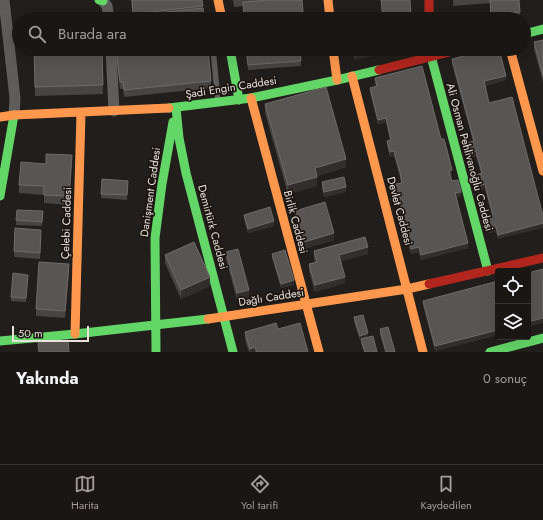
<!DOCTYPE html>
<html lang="tr">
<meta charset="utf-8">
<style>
body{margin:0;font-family:Jost,sans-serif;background:#231f1d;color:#f1f3f6}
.controls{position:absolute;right:12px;bottom:12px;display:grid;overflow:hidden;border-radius:4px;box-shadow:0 4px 16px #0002}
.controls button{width:36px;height:36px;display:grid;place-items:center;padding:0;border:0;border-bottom:1px solid #383534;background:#1a1614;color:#f1f3f6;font:20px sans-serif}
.scale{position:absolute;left:12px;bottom:10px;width:77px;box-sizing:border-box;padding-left:4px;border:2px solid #e7e2de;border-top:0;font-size:11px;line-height:14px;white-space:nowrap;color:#e7e2de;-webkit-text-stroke:3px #1c150f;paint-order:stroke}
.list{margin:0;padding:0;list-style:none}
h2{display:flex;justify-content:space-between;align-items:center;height:52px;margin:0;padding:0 16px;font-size:17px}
h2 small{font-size:13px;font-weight:400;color:#9f9fa0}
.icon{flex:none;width:22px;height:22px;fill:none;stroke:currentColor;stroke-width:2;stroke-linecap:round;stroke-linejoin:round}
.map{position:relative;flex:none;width:543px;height:352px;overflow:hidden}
.search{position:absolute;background:#1a1614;box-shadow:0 4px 16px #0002;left:12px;right:12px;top:12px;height:44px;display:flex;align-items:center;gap:10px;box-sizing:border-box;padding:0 14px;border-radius:22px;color:#9f9fa0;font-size:15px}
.sheet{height:112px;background:#1a1614}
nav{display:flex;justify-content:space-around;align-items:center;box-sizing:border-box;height:56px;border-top:1px solid #383534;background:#1a1614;font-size:11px;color:#9f9fa0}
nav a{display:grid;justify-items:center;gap:2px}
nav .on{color:#a29d9a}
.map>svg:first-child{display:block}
</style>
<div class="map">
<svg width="543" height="352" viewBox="0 0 543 352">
<rect width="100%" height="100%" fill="#221e1b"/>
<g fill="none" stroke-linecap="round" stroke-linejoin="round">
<path stroke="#5f5d5c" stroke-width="5.5" d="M213 49 218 102"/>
<path stroke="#5f5d5c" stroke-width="11" d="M4 0 15 98 14 115
M103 1 107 6 109 19
M111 49 114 111"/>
<path stroke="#63d668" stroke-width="9" d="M99 0 103 1
M524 34 543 29
M230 49 239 100
M431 49V56L488 271
M169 108 251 98 337 80 379 70
M176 108 179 138 186 173 233 352
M0 196 14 115
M0 341 75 334 208 319
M156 352 155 238 162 184 173 122
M490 352 543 338"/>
<path stroke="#ff974d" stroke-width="9" d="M218 0 222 19
M328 0 330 19
M333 49 337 80
M510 49 543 171
M352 76 423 352
M251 98 319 352
M0 117 14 115 169 108
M208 319 407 289 429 284
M75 334 81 113"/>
<path stroke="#b3261e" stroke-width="9" d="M429 0V19
M379 70 461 49
M429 284 543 258"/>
</g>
<path fill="#474442" d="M131 0H202L204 19H133Z
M233 0H302L303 17 273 19H244L243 6 234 7Z
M453 0H519L520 17 491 19 490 3 453 6Z
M543 40V82L534 49V42Z
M34 49H102L103 94 35 96Z
M116 49 211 81V88L124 97 123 89H120L116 55Z
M246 49 301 61V66L248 70Z
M452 59 506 80 485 86 489 103 512 97 498 239 496 231 489 233 486 222V218L492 216 485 189 479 190 476 179V175L481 173 476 156 469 158 467 147V143L473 141 452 64Z
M375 78 441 139 452 174 450 175 452 181 461 196 456 198 468 248 421 260 419 252 411 254 395 189V184L401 183 400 177 394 156 390 157 387 145V141L390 140 386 122 378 124 370 92V88L376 86 375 83Z
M265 104 346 167 317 176V186L288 194 265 113Z
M46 164H72L69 205 44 203V195L19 193V185Z
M102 179 128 181 127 200 101 198Z
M322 182 346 192 324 197 322 187Z
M295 211 334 240 304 249 295 217Z
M244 215 274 226 248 233 244 219Z
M43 216 42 226 16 225V220Z
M41 237 40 259 14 257V251Z
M314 251 368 254 341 261 345 283 315 292 309 271V264L315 262 314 258Z
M226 252 249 297 237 300 226 259Z
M272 254 294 285 281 288 272 258Z
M165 255 210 286 181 299 165 263Z
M69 271 65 318 36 316V309Z
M28 279 26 302 11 301V297Z
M498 281V335L435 351 423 305V301Z
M354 317 368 337 377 352H364L361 343V340H360L354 322Z
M278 329 308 352H249L245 340V332Z
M380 329 395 352H385L380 334Z"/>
<path fill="#312e2b" d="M386 49H408L354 60V56Z
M506 76V80L484 86V81Z
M386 118V122L378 124V120Z
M394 151V156L390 157V152Z
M476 151V156L469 158V153Z
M72 155V164L69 205V196Z
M346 159V167L315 176V168Z
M452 170V174L449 175V171Z
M317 177V186L288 194V185Z
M485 184V189L479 190V186Z
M346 187V192L324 197V192Z
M461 192V196L455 198V193Z
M274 221V226L248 233V229Z
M543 223V228L498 239V235Z
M496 227V231L489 233V228Z
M334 233V240L304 249V242Z
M468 243V248L421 260V255Z
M368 247V254L339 262V255Z
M419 247V252L411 254V249Z
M69 264V271L65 318V311Z
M210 277V286L181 299V290Z
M345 277V283L315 292V285Z
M294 280V285L281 288V284Z
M249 290V297L237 300V293Z
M543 318V323L528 327V322Z
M498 330V335L435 351V346Z
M368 333V338L360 340V336Z
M255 347V352H250V349Z"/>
<path fill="#585553" stroke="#6f6b68" d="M132 0H202L203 6 133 14Z
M270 0H302L303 12 244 17 243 2Z
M381 0H410L411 18 383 19Z
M490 0H519L520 12 491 15Z
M203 8 204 19H133V16Z
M417 18V19H401Z
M543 40V76L534 42Z
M34 49H102L103 85 35 87Z
M116 49H208L211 81 124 90 123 82H120Z
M246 49H300L301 61 248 65Z
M354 49H386L354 56Z
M491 49H499L506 76 484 81 489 103 512 97 543 216V223L498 235 496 227 489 228 486 218 493 216 485 184 479 186 476 175 482 173 476 151 469 153 467 143 474 141 452 59Z
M422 66 441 139H444L447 150 452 170 449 171 452 181 458 180 461 192 455 193 468 243 421 255 419 247 411 249 395 184 402 183 400 172 394 151 390 152 387 141 391 140 386 118 378 120 370 88 377 86 375 78Z
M326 87 346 159 315 168 317 177 288 185 265 104Z
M46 154 72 155 69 196 44 195V186L19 185 21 162 46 164Z
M344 177 346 187 324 192 322 182Z
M102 179 128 181 127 195 101 194Z
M325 202 334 233 304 242 295 211Z
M270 207 274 221 248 229 244 215Z
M17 210 43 211 42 222 16 220Z
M15 228 41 230 40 253 14 251Z
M365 237 368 247 339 255 345 277 315 285 309 264 317 262 314 251Z
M194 242 210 277 181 290 165 255Z
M238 249 249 290 237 293 226 252Z
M285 250 294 280 281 284 272 254Z
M39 262 69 264 65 311 36 309Z
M543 269V318L528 322V273Z
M13 273 28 275 26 298 11 297Z
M498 281V330L435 346 423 301Z
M363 315 368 333 360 336 354 317Z
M276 323 278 329 300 323 308 352H257L255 347 250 349 245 332Z
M388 327 395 352H386L380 329Z
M373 336 377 352H365L361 339Z
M68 340 69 352H39L38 342Z"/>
<g text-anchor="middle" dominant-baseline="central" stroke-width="3.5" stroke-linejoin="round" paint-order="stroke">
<g font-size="11" fill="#e7e2de" stroke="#1c150f">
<text transform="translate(231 87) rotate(-9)">Şadi Engin Caddesi</text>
<text transform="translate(470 157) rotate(75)">Ali Osman Pehlivanoğlu Caddesi</text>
<text transform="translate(150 192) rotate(-82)">Danişment Caddesi</text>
<text transform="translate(400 211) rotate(75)">Devlet Caddesi</text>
<text transform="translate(296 222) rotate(75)">Birlik Caddesi</text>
<text transform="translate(66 223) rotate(-88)">Çelebi Caddesi</text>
<text transform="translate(213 227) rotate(75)">Demirtürk Caddesi</text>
<text transform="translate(271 297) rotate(-9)">Dağlı Caddesi</text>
</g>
</g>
</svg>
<div class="controls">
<button><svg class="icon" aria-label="locate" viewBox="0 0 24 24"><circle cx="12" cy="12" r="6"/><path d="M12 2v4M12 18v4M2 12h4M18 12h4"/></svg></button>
<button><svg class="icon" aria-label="layers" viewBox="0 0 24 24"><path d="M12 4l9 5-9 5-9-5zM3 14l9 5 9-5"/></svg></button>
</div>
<div class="scale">50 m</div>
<div class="search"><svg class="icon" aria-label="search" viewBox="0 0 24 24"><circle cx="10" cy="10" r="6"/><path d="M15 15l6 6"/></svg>Burada ara</div>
</div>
<section class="sheet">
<h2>Yakında<small>0 sonuç</small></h2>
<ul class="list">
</ul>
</section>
<nav>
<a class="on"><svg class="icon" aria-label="map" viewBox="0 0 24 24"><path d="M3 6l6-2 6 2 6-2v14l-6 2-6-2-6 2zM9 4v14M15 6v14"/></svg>Harita</a>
<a><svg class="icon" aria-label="directions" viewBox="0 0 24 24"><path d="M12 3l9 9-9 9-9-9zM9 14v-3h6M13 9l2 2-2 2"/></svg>Yol tarifi</a>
<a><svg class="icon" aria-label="saved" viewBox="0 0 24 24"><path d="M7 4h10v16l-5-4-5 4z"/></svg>Kaydedilen</a>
</nav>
